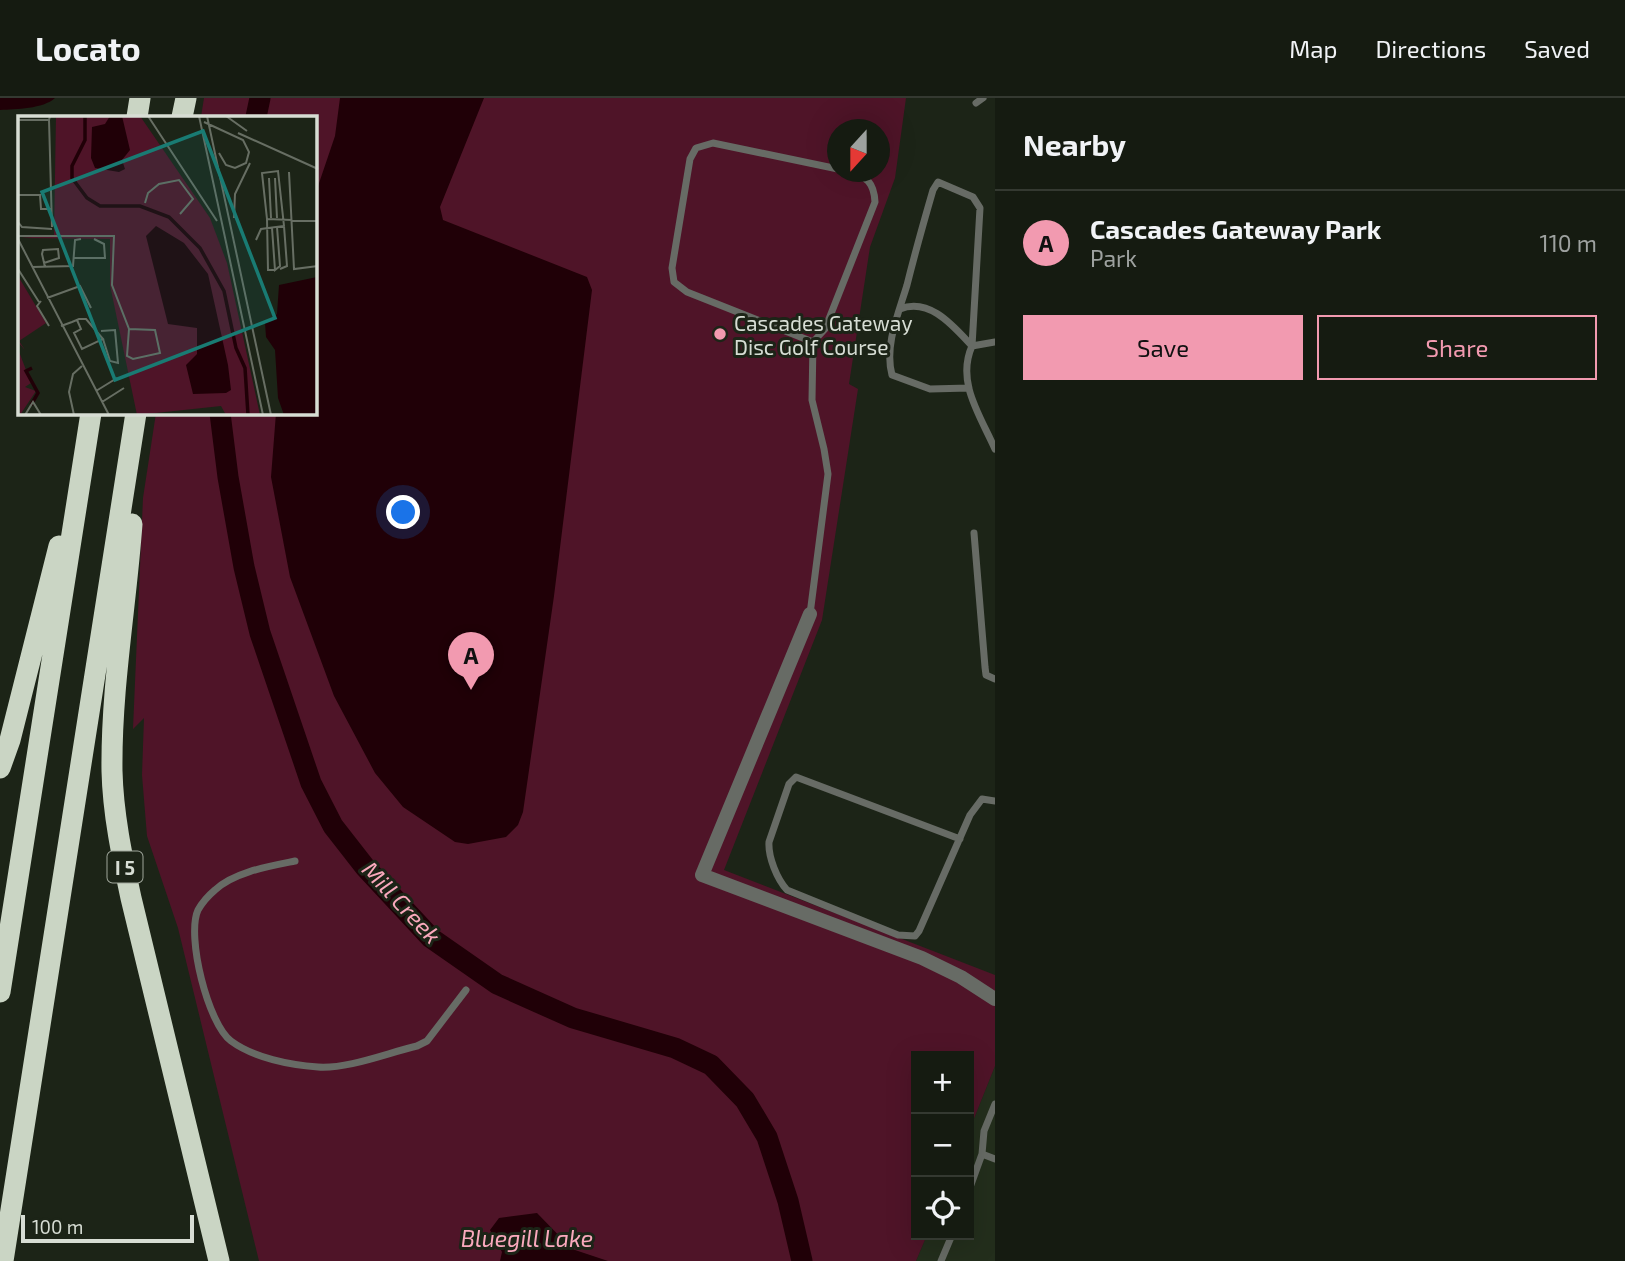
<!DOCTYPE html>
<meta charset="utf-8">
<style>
body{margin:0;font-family:"Exo 2",sans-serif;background:#1e241a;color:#f1f3f6}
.controls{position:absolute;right:21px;bottom:21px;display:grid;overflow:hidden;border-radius:0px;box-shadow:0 7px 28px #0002}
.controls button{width:63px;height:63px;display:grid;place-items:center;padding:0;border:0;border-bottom:2px solid #343931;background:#151b11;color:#f1f3f6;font:35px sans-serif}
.compass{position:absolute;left:827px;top:21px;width:63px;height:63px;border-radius:50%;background:#151b11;box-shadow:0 7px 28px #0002;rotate:201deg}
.scale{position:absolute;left:21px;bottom:18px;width:173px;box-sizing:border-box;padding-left:7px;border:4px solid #d7ddd4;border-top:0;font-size:19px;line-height:24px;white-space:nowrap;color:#d7ddd4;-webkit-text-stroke:5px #1c2417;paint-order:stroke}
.you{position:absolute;left:404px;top:415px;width:24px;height:24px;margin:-18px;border:5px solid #fff;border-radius:50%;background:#1a73e8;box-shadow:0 0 0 10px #1a73e833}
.badge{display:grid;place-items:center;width:46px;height:46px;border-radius:50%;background:#f29ab0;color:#111;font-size:23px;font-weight:700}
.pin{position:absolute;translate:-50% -58px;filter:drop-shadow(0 2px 4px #0008)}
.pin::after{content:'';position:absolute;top:37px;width:24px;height:21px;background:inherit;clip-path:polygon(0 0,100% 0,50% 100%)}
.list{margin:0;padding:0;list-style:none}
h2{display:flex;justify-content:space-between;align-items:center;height:91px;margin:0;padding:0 28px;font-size:30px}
h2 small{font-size:23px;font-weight:400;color:#9da19f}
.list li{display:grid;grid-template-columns:46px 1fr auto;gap:21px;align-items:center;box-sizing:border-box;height:105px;padding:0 28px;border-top:2px solid #343931}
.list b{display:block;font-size:26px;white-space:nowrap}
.list p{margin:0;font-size:23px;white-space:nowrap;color:#9da19f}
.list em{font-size:23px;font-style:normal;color:#9da19f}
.actions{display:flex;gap:14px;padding:21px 28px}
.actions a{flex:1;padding:16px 0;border:2px solid #f29ab0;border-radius:0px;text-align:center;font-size:24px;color:#f29ab0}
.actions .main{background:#f29ab0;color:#111}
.icon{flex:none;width:38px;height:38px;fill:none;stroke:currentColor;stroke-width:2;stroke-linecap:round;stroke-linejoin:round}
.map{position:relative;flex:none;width:995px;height:1163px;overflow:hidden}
header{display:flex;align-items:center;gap:42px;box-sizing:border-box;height:98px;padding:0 35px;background:#151b11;border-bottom:2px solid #343931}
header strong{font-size:33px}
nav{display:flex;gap:38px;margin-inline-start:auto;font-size:24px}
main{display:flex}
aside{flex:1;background:#151b11}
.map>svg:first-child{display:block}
</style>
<header>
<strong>Locato</strong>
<nav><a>Map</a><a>Directions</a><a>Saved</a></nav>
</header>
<main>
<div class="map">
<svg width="995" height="1163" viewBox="0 0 995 1163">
<rect width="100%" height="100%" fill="#1c2417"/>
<path fill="#232e1c" d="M995 968V1163H916L927 1137H969V1033Z"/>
<path fill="#4f1428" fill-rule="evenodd" d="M204 0H906L895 80 870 149 849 286 858 291 822 522 724 772 995 877V968L969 1033V958H916V1137H927L916 1163H259L178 830 147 738 142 677 144 620 133 631 143 400 156 315H315V19H201ZM838 32H880V74H838Z"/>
<path fill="#200007" d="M0 0H55C43 11 16 11 0 12Z
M340 0H484L440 109 443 122 587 179 592 192 554 498 523 714 518 727 506 739 468 746 455 744 403 709 375 675 334 598 290 479 271 379 276 315H315V97L335 38Z
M537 1115 572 1151 608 1163H500L502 1154 490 1132 499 1120Z"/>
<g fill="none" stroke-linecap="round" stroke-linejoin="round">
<path stroke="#200007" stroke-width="21" d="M256 19 260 0
M220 315 228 379 244 469 260 535 311 685 333 728 365 769 431 840 497 886 573 920 675 950 711 967 745 1002 767 1039 788 1103 802 1163"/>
<path stroke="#676b65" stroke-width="7" d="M976 5 983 0
M900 211C930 199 954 229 972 248
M813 244 687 194 674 184 672 170 690 61 696 50 713 45 838 71
M995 244 972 248C956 284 980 317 995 351
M969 290 930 291 892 277C884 248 899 214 907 187 915 155 924 123 933 92L938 84 973 99 980 110 972 248
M974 435 985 569 986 577 995 581
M810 516 828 376 824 351 812 302 813 244 825 231 875 104C874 85 867 78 849 74
M960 741 796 679 789 686 769 744C768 759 777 781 787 792L898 837 915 838 919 833 970 717 982 701 995 703
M295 763C270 768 234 774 215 792 209 797 202 805 198 812 186 838 208 926 231 943 254 960 290 967 318 969 348 971 387 955 417 948L427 943 466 892
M982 1056 995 1061
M969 1092 982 1056 984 1033 995 1006
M941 1163 952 1137"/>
<path stroke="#676b65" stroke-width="14" d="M810 516 702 777 922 860 961 879 995 901"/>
<path stroke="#cad5c4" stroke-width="21" d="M137 19 140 0
M182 19 186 0
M132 426C126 508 111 590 112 673 113 716 122 758 131 800L219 1163
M0 670 10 642 59 448
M0 894 91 315
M3 1163 136 315"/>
</g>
<circle fill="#f29ab0" stroke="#1c2417" stroke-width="2.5" cx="720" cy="236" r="7"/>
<g text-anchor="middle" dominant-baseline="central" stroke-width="6" stroke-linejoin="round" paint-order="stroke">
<rect fill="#1c2417" stroke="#9fa69b" stroke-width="2" x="107.5" y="753.5" width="35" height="31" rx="5"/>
<g font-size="19" font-weight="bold" fill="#d7ddd4">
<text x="125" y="769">I 5</text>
</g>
<g font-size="21" fill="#d7ddd4" stroke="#1c2417" text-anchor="start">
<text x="734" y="224">Cascades Gateway<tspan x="734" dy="24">Disc Golf Course</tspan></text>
</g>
<g font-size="23" font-style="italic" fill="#faa9bd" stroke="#1c2417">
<text transform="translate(402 804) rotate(47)">Mill Creek</text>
<text x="527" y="1140">Bluegill Lake</text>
</g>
</g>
<g transform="translate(18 18)">
<rect width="299" height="299" fill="#1c2417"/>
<path d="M38 0H122L192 102 209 147 242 299H208L203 290 119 299 92 169V123L3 122 36 119ZM0 160 28 207 1 225 7 234 0 226ZM0 233 13 267 7 271 18 275 2 299Z" fill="#4f1428"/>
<path d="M92 0H104L112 34 104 44 107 53 101 56 77 52 73 42 74 11 87 8ZM138 110 166 127 190 158 210 249 213 274 208 277 175 278 168 249 179 238V212L150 208 128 120ZM299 161V299H266L260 282 257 234 248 221 247 207 259 198 261 169Z" fill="#200007"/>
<path fill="none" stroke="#200007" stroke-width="3.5" d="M67 0V24L54 50V62L69 82 82 90H122L151 101 182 132 206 175 218 232 227 252 230 299M13 289 20 277 8 255 14 252"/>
<path fill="none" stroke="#676e63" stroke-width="2" d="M130 0 199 105M181 0 245 299M189 0 253 299M208 0 229 15M0 4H31L32 0M31 4 34 111M186 6 225 24 231 36 228 47 217 52 208 49 201 37M220 17 300 53M271 56 276 153 300 150M251 62 253 102M257 62 259 102M0 79H22L23 93H33M127 87 130 77 141 68 161 64 175 83 162 98M216 102 217 78 232 47M0 106 4 111 34 113M254 112 257 154 262 150 259 111M0 120H96L94 169 111 213 109 240 115 243 142 237 137 214 111 213M0 123 91 299M238 124 243 113 266 110 260 55 244 57 249 103M56 142H87L86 128 76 123M26 147 41 142 40 133 25 134 24 138 27 151M14 151 55 150 57 124 63 123M0 153 21 186M262 153 269 150 266 110M257 154H250L249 103 300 105M29 182 62 170 73 192M23 185 19 190 31 210M43 210 54 206 61 203H68L85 223 64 233 56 217 63 213 59 204M83 215 97 214 100 247 92 245 85 223M78 275 99 262M84 286 106 272M7 299 15 286 23 299M56 299 51 276 55 258 64 250"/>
<path fill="#197b73" fill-opacity="0.15" stroke="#197b73" stroke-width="3.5" d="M185 15 257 202 97 264 24 76Z"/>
<rect width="299" height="299" fill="none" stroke="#d7ddd4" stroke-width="3.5"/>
</g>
</svg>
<div class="controls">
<button>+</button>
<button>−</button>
<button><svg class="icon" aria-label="locate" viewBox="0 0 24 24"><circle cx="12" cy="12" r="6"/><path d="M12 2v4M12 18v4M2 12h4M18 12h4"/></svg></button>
</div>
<svg class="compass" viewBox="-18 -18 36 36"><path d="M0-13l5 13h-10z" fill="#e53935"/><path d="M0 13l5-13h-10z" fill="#9da19f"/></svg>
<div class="scale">100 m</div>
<div class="you"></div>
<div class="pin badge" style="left:471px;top:592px">A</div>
</div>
<aside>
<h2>Nearby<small></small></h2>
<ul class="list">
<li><span class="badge">A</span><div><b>Cascades Gateway Park</b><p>Park</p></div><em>110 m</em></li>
</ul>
<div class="actions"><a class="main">Save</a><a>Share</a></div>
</aside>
</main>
